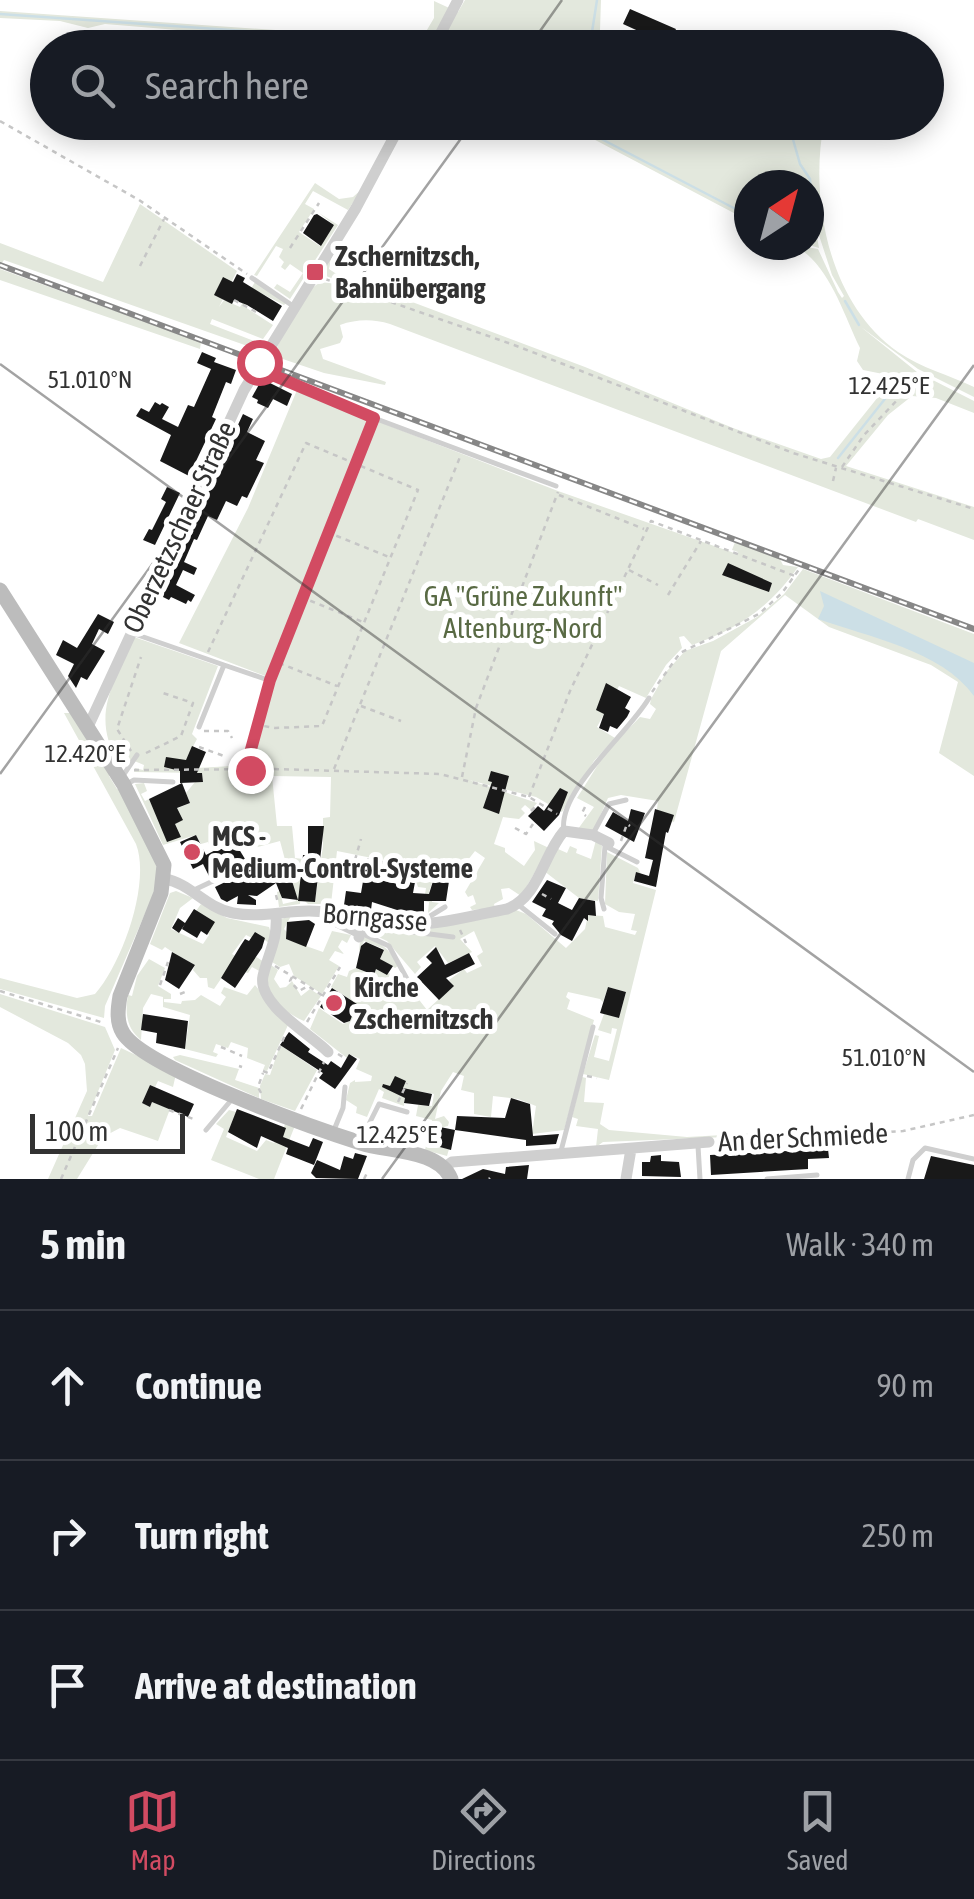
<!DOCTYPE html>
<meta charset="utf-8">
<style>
body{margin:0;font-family:"Asap Condensed",sans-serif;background:#242831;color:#f1f3f6}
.compass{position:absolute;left:734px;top:170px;width:90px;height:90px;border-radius:50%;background:#171b24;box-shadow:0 5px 25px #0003;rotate:36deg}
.scale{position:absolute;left:30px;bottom:25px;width:155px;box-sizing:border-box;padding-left:10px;border:5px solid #323232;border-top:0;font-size:28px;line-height:35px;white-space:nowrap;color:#323232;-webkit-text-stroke:8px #fff;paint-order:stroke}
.stop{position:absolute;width:30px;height:30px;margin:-22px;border:8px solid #d24b62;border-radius:50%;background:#fff}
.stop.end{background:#d24b62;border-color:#fff;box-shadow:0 2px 10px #0008}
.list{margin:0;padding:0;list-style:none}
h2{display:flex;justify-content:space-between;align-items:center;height:130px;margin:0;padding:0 40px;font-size:42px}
h2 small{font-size:32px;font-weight:400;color:#9ea1a6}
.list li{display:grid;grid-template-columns:65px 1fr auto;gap:30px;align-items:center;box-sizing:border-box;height:150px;padding:0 40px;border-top:2px solid #363941}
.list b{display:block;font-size:38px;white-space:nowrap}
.list em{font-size:32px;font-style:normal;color:#9ea1a6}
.icon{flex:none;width:55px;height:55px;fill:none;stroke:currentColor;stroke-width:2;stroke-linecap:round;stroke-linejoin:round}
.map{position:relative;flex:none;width:974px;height:1179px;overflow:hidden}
.search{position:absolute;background:#171b24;box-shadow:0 5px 25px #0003;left:30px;right:30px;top:30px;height:110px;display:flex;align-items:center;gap:25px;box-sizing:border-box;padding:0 35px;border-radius:55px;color:#9ea1a6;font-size:38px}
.sheet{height:580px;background:#171b24}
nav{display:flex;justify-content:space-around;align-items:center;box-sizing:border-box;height:140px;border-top:2px solid #363941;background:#171b24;font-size:28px;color:#9ea1a6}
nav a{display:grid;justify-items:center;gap:5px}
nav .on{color:#d24b62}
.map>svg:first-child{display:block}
</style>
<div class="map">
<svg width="974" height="1179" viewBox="0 0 974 1179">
<rect width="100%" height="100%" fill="#fff"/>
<path fill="#e3e8dd" d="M465 0H601L600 31 616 47 395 48 105 24 88 28 60 21 0 18V11L421 40 434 18V1L458 12Z
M563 123H824C809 200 829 304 898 352 921 368 949 375 974 387V397L918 369 861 327 917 372 909 380 921 374 974 401V413L936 398 912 396 888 415 846 466 974 507V540L918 519 916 522 390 324C373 319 357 319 340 325L343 337 340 343 320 349 323 359 386 382 385 385 324 373 274 356C279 340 303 288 320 283 327 281 337 285 344 287V283L326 276 325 269 332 254 329 269 335 273 585 367 733 428 821 459 830 457 890 382 883 374 863 370 857 361 860 348C843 313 829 264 794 245L818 249 838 292 842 298 844 296 832 275 814 220 819 248 809 245V185H749V221Z
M315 183 339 199 353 197 362 189 348 210 313 191 305 204 314 209 299 232 320 246 334 225 319 213 338 225 290 299 274 288 277 284 290 292 303 273 290 264 285 270 281 267 284 262 279 257 283 249 276 246 257 276 254 275Z
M140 204 237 271 219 307 224 300 240 307 255 282 286 303 284 305 255 290 245 307 273 325 263 339 212 319 210 324 262 344 259 350 4 260 0 266V243L103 282Z
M0 269 201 342 200 349 0 280Z
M297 390 558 491 737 554 738 552 732 550 735 542 780 559 783 565 798 567C771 606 737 630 692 645L684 636 679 637 682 648 666 665 646 698 619 686 597 727 615 738 594 761 562 812 536 797 469 780 537 803 531 810 525 805 521 809 525 813 519 819 503 817 494 844 505 848V852L524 866 535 850 534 841 549 848 521 896 509 888 501 889 503 899 494 904 495 908 472 910 470 907 476 904 473 895 468 897 465 892 485 858 475 851 460 870 438 865 429 892 433 893 432 902 439 903 428 913 429 902 424 901 426 888 418 887 414 875 381 873 382 860 337 851 331 904H308L305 901H315L323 846V818L330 817 331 777 272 776 277 826H292L295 858 303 859 300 904 279 907 277 892 280 891 283 904 296 901 280 841 247 850 239 832 223 840 225 845 212 851 208 842 201 844 196 835 163 845 135 784 144 783 147 791 141 794 145 801 149 799 157 817 190 803 186 793 195 782H203L202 773 134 772 135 768 143 770 144 765 132 760 126 767H121C89 716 113 686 134 637L218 666 192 734 197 739 186 760H182L197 768 249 765 246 762 268 677 179 643 248 508Z
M803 569 974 634V776L939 753 958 682 931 665 829 627 785 595 721 651 674 822 656 817 658 801 621 795 608 798 593 832 578 829 594 807 577 798 606 752 640 717 650 719 656 709 650 704 651 699 666 672 685 651 713 641 757 617 784 594Z
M64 713H71L112 773 109 776 117 789 121 788 157 861V886L105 1006 104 1018 0 989V978L77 998 95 994C122 964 151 883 136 844Z
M596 840 602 846 598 901 579 898 544 871 558 849 567 853 570 846 577 849 576 853 591 859Z
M607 852 638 868 641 874 636 873 633 883 656 890 609 1080 583 1074 595 1035 599 1036 594 1057 609 1061 617 1029 612 1028 611 1034 598 1030 604 1014 619 1017 626 992 608 987 603 1002 600 999 568 992 566 997 570 1000 567 1009 594 1020 564 1130 532 1134 536 1106 518 1099 493 1096 491 1117 474 1114V1093L461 1090 464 1076 453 1072 441 1091 435 1119 444 1116 449 1122 448 1126 440 1128 436 1146 449 1149 447 1156 425 1150 432 1120 416 1116 418 1105 432 1106 434 1094 412 1090 405 1096 404 1106 382 1098 384 1092 379 1089 367 1117 356 1113 357 1107 346 1100 350 1083 355 1080V1082L371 1081 372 1076 356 1069 360 1059 349 1054 347 1058 310 1029 319 1008 343 1024 350 1021 357 1004 331 987 338 974 347 977 349 971 356 968 374 975 384 949 364 941 359 952 360 941 365 937C382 943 390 949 398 966L395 968 385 962 380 971 395 975 392 982 413 992 427 1010 453 986 449 980 464 969 467 973 482 966 477 956 483 952 474 931 460 939 472 952 448 963 435 946 417 962 421 967 415 974 387 941 343 920 400 926 516 910 526 914 566 948 585 929 588 915 603 916 605 927 635 935 637 931 631 930 635 914 619 912 605 904Z
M176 891 193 898 180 908 171 929 203 944 209 935 196 911 201 904 227 918 269 927 273 940 270 944 256 933 252 938 246 935 232 954 249 965 255 956 264 962 261 972 252 967 248 973 229 967 214 989 208 987 207 978H200L193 970 195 965 183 958 180 962 174 953 165 947 162 950 150 944 170 893Z
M291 916 284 929 288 933 286 939 323 952 332 931 351 935 347 943 342 940 338 947 344 954 335 951 329 960 339 966 322 994 294 976 289 964 280 967 272 962 281 919Z
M149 959 165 968 158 986 171 994V999H164V1002L181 1004 182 1001 195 1000 201 995 220 1006 226 997 221 993 224 987 247 995 255 985 288 1025 267 1071 263 1070 265 1065 247 1058 248 1048 231 1042 228 1048 216 1044 213 1052 218 1054 216 1057 185 1049 190 1015 163 1007V997L151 994 143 1008 141 1040C126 1028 125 1012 128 995L132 996 137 976Z
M271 965 278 970 274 979 280 988 286 987 292 981 301 996 310 989 321 996 304 1021C282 1012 259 990 271 965Z
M0 994 105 1027 115 1050 88 1116H92L121 1048 176 1074 173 1087 158 1081 155 1087 150 1085 142 1103 150 1107 152 1102 170 1109 158 1141 120 1128 103 1137 77 1179H48L87 1091 85 1064 81 1055 68 1043 0 1007Z
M280 1045 317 1070 295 1111 261 1099 260 1086 265 1074 270 1075Z
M180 1055 239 1069 235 1080 259 1088V1098L175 1060 173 1057Z
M582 1077 586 1078 584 1102 604 1103 600 1124 609 1130 687 1137 848 1128V1132L603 1142 596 1147 598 1129 576 1126 578 1119 572 1117Z
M229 1110 236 1112 226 1137 257 1151 266 1140 274 1143 276 1140 281 1141 286 1119 296 1123 274 1179H259L211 1160 224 1129 216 1124Z"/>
<path fill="#ccdfe6" d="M820 591 974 663V696C941 650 868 637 818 619L824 606Z"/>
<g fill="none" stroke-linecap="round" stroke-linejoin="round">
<path stroke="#ccdfe6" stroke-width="2.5" d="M597 0 592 32 613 48
M0 14 330 37 425 48
M569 122 749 216
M788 122 800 164 810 179 813 220
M845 301 859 325
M838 458 896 385"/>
</g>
<path fill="#191919" d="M630 9 676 29 669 45 623 24Z
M317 214 334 225 321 246 303 233 314 215Z
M237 274 245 278 243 282 282 306 273 321 247 305 234 300 232 304 214 295 223 277 233 282Z
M202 352 216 358 214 362 236 370 231 384 226 382 212 417 216 419 189 476 160 461 171 435 136 416 141 408 149 412 155 402 160 405 162 403 169 407 162 419 178 427 188 405 194 407 211 369 197 363Z
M262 379 292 394 287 406 273 399 268 408 257 403 258 400 252 397Z
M243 414 253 419 247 432 265 441 256 460 264 463 247 498 242 496 237 506 226 501 217 520 208 516 197 540 194 539 184 562 197 568 194 575 183 570 176 585 195 595 191 602 188 600 186 604 171 597 169 600 159 595Z
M167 487 180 493 155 545 143 540 149 529 152 530 166 502 161 499Z
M728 563 772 583 769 592 722 575Z
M98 614 114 622 108 634 99 629 92 644 105 651 87 680 81 677 76 688 68 676 74 664 56 655 63 640 77 648Z
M606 683 631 697 625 708 630 711 627 717 617 729 610 726 608 732 599 728 604 714 596 710Z
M192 746 206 752 197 773H202L203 782 180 783V771L164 767 166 757 186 760Z
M491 771 509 776 499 814 483 808 492 782 488 781Z
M182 783 190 803 177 808 183 820 175 824 181 837 167 842 149 799Z
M560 788 568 792 559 815 544 831 528 816 538 806 544 811Z
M631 809 645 813 634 842 605 826 613 812 628 821Z
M655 809 674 815 668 833 666 832 656 887 634 881 636 872 649 876 653 860 645 858Z
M308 826H324L315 902 298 901 303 855H308Z
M196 835 206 855 225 845 223 840 231 836 245 859 209 876 203 864 193 869 180 842Z
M367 858 383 861 379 880 398 884V880L415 882 413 893 429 894 438 865 451 868 446 901H424V912L397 910 372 902 371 910 344 905 346 891 361 893Z
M264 863 268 870 287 865 298 900 282 898 276 883 257 896 248 895 256 900V905L237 904 238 896 227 902 221 899 215 887Z
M547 880 566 888 558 903 572 910 579 898 595 901 596 916 588 915V921L584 918 572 941 561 935 552 924 554 921 542 916 546 909 532 902Z
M194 909 215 922 207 935 201 931 197 938 182 929 185 924 179 933 172 928 178 918 185 923Z
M309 920 315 924 306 947 286 939 287 922Z
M255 932 265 938 262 948 235 988 221 978 241 945 245 939 249 941Z
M366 942 384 950 380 959 393 966 387 975 376 969 374 975 356 968 361 946Z
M436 947 445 965 469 953 475 964 446 978 454 986 439 1000 417 977 432 963 426 957Z
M172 952 195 965 179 989 165 980Z
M608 987 626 992 619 1018 600 1013Z
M332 988 357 1004 350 1021 344 1023 320 1007Z
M143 1014 188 1021 185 1049 156 1043 157 1033 141 1030Z
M289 1032 310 1049 308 1052 328 1065 331 1061 341 1068 349 1054 357 1059 335 1089 319 1078 323 1073 280 1045Z
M395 1076 406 1081 403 1088 432 1094 429 1106 404 1103 405 1098 382 1087 383 1084 390 1086Z
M150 1085 194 1104 188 1117 152 1102 150 1107 142 1103Z
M511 1098 530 1104 533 1136 559 1134 556 1144 526 1146V1140L455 1130 451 1150 436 1146 440 1127 455 1130 457 1116 505 1118Z
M237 1109 286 1128 283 1137 309 1147 313 1138 323 1142 314 1165 286 1154 288 1148 261 1136 257 1148 228 1132Z
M828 1149 829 1158 808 1159V1169L711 1175 710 1155Z
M355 1153 367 1156 358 1179 316 1178 311 1173 317 1160 340 1170 344 1156 353 1159Z
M661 1155V1161L679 1162 681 1177 642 1176V1162H650L651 1156Z
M931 1156 974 1165V1179H924Z
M529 1165 527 1179H462L483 1169 505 1174 506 1167Z"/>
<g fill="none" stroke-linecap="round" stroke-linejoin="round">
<path stroke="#c6c6c6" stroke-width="2.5" stroke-dasharray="5 5" stroke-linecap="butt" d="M0 121 139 200 247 274
M290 248 319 203
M140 266 164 219
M325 279 514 345 793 453 974 509
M234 300 258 313
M842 467 864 435 901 396
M833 481 836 468
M559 495 644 529
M327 532 389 557
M629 570 658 585
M668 595 701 541
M301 597 363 622
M208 652 306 443 418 490 322 726 275 728 258 725
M279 663 337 686
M273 672 372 424
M652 692 680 653 759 614 782 593 800 568
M361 706 401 721
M204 731H228L232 738
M199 747 224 756 225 753
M131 751 117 729 141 657
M146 753 181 736 193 703 160 692
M334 769 460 457
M134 770 274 769 440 774 529 797 557 814
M243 770 247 763 268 687
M462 777 476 708 558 492
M529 797 570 691 651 521 795 576
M585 807 582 813 586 816
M531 811 538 804
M515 828 526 834 533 824
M621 841 627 824 630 826
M355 860 361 839
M542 894 551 899
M276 895 278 903
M460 930 466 943
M275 966 307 985
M292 977 290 981 299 991 308 986 326 998
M160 985 168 962
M0 991 104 1023
M180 994 185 992
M307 1022 340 967
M221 1047 242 1056
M338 1054 346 1059
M239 1066 242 1067
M263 1071 268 1073 286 1033
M587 1076 597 1078
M261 1093 258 1087 263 1073
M398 1102 407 1083
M301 1109 324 1062
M169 1110 196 1120
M721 1142 903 1131 974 1115
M61 1179 118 1048
M364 1179 368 1171
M489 1179 490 1178"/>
<path stroke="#cfcfcf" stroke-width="5" d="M252 278 293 306
M258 369 374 418 556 486
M132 633 224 665 199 727
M224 665 268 680
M122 777 137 755
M127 784 134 780 173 782
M564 831C557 791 629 733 649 698
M594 832 609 804 626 800
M605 846 637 862
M194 890 251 863
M520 906 555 934
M604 909 601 898 605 846
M377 915 427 918 445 907
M399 927 406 931 453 937
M363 934 389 946 407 979
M206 1130 233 1098
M334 1130 343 1108 345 1087
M361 1140 379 1104 407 1112
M698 1146 700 1179
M561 1151 593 1027
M767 1179 817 1175
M908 1179 913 1160 925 1148 974 1159"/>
<path stroke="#cfcfcf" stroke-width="11" d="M433 48 458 0
M87 729 244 390 356 208 402 122
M165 879C190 883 206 908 233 913 259 918 283 911 309 911 343 911 375 923 408 924 441 925 475 915 507 909 539 897 543 855 564 831L593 835 609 843
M328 912 335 921 360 933 359 937
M276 915C278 940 268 954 263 976 257 1005 312 1035 328 1052
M445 1167 452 1162 709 1142
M626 1179 631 1149"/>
<path stroke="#bcbcbc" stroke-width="15" d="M0 590 124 785 164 865 161 893 120 996C118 1008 116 1022 123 1033 144 1068 317 1129 361 1143 388 1152 439 1149 451 1179"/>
<defs>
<path id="rail" d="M0 265 974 629"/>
</defs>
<use href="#rail" stroke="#878787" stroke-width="6"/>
<use href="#rail" stroke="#fff" stroke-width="2.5" stroke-dasharray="8" stroke-linecap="butt"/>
</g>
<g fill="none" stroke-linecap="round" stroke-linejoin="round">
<path stroke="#d24b62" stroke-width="12" d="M250 770H242L250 753 270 680 374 418 256 368 259 362"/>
</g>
<path fill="none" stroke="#323232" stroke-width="2.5" stroke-opacity="0.45" d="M528 48 562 0M0 364 974 1072M0 774 473 122M382 1179 974 365"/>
<g fill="#d24b62" stroke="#fff" stroke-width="4">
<rect x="305" y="262" width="20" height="20" rx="5"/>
<circle cx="192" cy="852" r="10"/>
<circle cx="334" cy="1003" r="10"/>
</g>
<g text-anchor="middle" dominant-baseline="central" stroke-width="10" stroke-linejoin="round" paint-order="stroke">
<g font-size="28" font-weight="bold" fill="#323232" stroke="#fff" text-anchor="start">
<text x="335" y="256">Zschernitzsch,<tspan x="335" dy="32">Bahnübergang</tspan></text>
<text x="212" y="836">MCS -<tspan x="212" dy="32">Medium-Control-Systeme</tspan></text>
<text x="354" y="987">Kirche<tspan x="354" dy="32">Zschernitzsch</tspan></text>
</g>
<g font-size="28" fill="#323232" stroke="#fff">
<text transform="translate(179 527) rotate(-65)">Oberzetzschaer Straße</text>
<text transform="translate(375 917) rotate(5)">Borngasse</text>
<text transform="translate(803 1137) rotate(-3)">An der Schmiede</text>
</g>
<g font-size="28" fill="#596a44" stroke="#fff">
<text x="523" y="596">GA "Grüne Zukunft"<tspan x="523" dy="32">Altenburg-Nord</tspan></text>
</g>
</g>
<g font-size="25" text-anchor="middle" fill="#323232" stroke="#fff" stroke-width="10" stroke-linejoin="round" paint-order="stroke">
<text x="90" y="388">51.010°N</text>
<text x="889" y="394">12.425°E</text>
<text x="85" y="762">12.420°E</text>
<text x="884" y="1066">51.010°N</text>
<text x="397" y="1143">12.425°E</text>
</g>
</svg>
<svg class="compass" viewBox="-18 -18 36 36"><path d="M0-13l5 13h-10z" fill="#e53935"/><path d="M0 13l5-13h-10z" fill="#9ea1a6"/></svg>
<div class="scale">100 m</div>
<div class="stop" style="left:259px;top:362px"></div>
<div class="stop end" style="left:250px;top:770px"></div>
<div class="search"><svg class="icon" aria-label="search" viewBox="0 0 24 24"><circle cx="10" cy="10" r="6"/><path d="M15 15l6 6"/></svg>Search here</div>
</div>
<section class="sheet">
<h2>5 min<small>Walk · 340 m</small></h2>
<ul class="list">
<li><svg class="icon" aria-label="ahead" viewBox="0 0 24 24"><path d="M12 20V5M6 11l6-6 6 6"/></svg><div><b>Continue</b></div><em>90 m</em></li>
<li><svg class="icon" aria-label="right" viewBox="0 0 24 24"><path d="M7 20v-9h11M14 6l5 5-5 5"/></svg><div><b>Turn right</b></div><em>250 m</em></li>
<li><svg class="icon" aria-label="arrive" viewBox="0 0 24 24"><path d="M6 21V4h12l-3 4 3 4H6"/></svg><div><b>Arrive at destination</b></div></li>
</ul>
</section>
<nav>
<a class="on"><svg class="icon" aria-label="map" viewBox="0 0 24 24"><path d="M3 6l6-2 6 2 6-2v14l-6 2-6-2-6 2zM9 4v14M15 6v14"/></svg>Map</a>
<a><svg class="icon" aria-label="directions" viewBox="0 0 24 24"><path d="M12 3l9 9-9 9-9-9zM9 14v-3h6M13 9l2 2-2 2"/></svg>Directions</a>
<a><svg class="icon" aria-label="saved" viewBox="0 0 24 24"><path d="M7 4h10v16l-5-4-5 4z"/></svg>Saved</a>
</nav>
